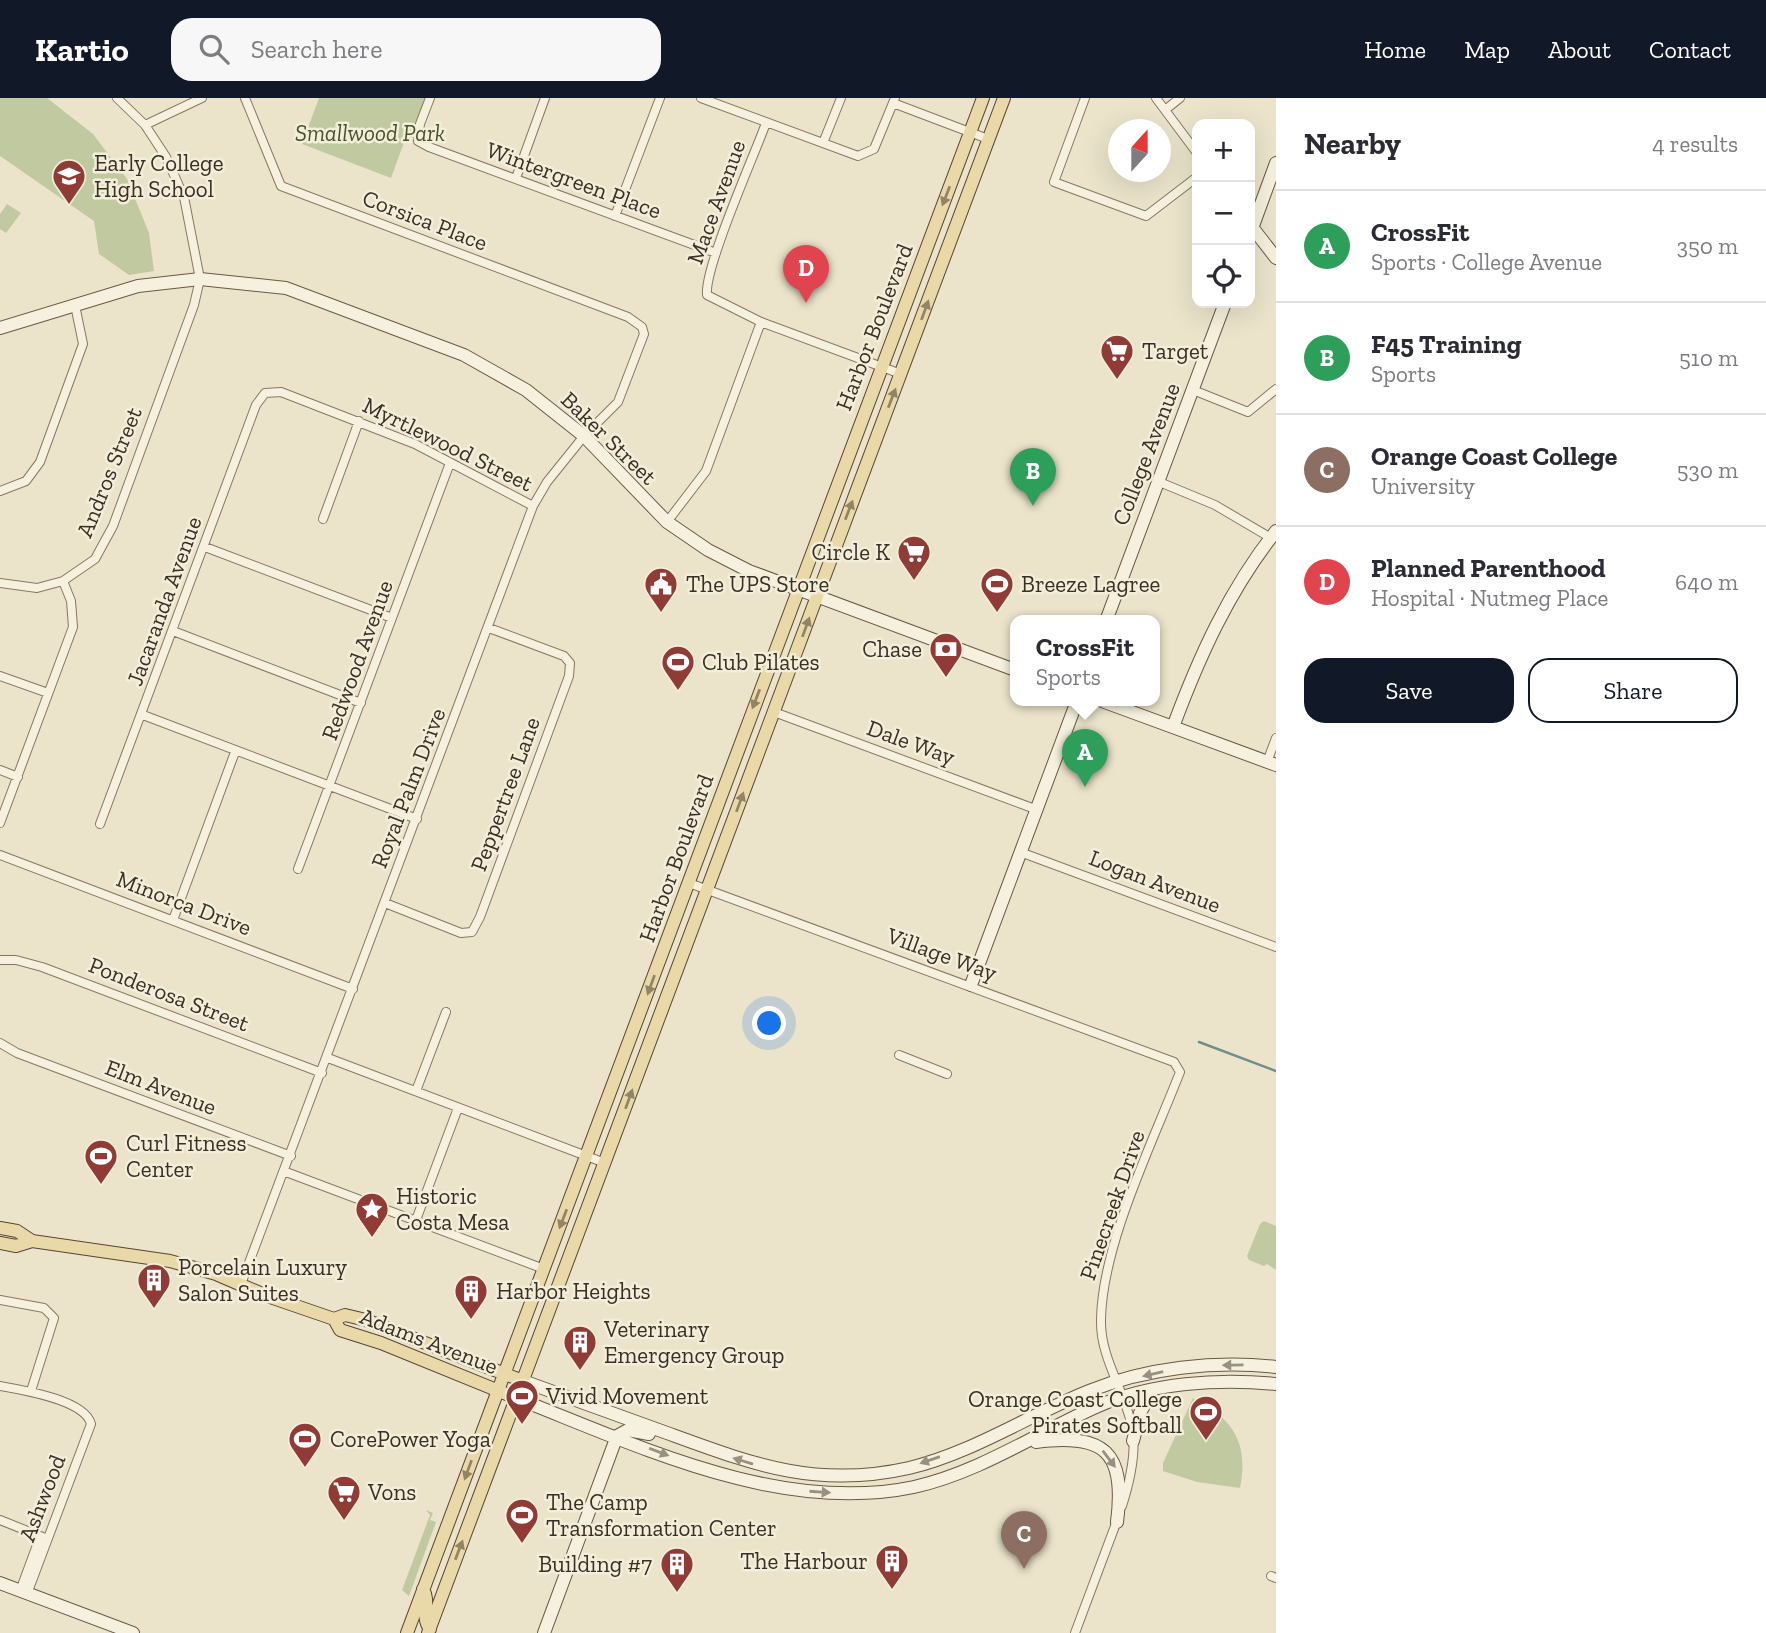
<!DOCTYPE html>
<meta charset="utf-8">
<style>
body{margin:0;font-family:"Zilla Slab",serif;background:#f7f7f7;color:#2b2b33}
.controls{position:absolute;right:21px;top:21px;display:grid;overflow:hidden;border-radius:14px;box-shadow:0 7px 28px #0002}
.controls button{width:63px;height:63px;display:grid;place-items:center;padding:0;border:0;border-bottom:2px solid #e1e1e2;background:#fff;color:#2b2b33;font:35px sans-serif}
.compass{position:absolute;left:1108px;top:21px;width:63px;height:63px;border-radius:50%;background:#fff;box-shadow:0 7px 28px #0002;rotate:21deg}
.you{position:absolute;left:770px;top:926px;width:24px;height:24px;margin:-18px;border:5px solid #fff;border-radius:50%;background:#1a73e8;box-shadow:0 0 0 10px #1a73e833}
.badge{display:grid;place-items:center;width:46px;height:46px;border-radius:50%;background:#111827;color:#fff;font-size:23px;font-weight:700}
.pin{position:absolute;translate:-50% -58px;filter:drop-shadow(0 2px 4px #0008)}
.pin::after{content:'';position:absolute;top:37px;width:24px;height:21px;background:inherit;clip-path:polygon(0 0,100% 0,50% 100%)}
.popup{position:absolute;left:1010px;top:517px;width:150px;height:91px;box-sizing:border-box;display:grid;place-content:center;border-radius:14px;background:#fff;filter:drop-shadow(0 2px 5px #0005);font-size:23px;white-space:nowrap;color:#7c7c81}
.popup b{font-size:26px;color:#2b2b33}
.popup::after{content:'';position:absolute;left:50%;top:100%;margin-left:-14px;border:14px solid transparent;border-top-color:#fff}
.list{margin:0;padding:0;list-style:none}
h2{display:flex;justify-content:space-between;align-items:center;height:91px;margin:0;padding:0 28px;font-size:30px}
h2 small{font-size:23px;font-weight:400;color:#7c7c81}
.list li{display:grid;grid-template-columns:46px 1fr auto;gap:21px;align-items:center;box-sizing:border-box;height:112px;padding:0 28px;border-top:2px solid #e1e1e2}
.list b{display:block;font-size:26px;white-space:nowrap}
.list p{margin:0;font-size:23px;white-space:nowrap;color:#7c7c81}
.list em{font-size:23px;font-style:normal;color:#7c7c81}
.actions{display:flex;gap:14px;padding:21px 28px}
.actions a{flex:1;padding:16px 0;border:2px solid #111827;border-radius:21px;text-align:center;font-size:24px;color:#111827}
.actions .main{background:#111827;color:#fff}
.icon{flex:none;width:38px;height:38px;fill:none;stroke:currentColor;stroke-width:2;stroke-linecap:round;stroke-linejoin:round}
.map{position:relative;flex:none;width:1276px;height:1535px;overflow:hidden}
header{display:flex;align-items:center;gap:42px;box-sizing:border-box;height:98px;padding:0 35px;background:#111827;color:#fff}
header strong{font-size:33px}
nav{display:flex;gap:38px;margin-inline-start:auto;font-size:24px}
.search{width:490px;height:63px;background:#f7f7f7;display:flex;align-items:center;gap:18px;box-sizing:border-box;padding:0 24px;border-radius:21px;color:#7c7c81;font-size:26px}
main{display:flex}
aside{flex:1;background:#fff}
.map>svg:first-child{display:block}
</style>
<header>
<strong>Kartio</strong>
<div class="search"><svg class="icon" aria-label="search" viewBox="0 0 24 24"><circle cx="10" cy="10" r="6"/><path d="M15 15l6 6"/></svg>Search here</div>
<nav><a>Home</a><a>Map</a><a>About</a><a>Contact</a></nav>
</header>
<main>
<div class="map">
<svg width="1276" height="1535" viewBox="0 0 1276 1535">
<rect width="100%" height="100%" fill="#ebe4cb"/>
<path fill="#c1c9a0" d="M0 0H47L93 36 127 81 149 135 154 173 129 177 99 156 94 123 0 58Z
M319 0H428L414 40 406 39 391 80 302 46Z
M7 106 21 115 6 135 0 131V116Z
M1264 1123 1276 1128V1172L1267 1166 1264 1168 1249 1162 1247 1158 1260 1126Z
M1193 1300C1233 1321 1249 1344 1240 1390L1197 1384 1163 1373V1365Z
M426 1412 433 1415 430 1422 436 1424 409 1498 402 1492 430 1417Z"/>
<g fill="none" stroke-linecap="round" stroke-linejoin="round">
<path stroke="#728e89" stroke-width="2.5" d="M1199 944 1276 973"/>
<defs>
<path id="street" d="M430 0 420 26 418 43 429 49 716 155
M701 0 858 58 874 51 895 0
M1085 0 1054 84 1146 118 1197 79
M1156 0 1197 55
M893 5 988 41
M1165 12 1180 0
M766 25C754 58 704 170 707 197L761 224 901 276
M145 27 202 0
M823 45 841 0
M516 80 545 0
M615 118 660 0
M1193 292 1248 314 1276 291
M1157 383 1215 407 1271 440
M0 393 26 383 40 364 83 246 75 207
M323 421 359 323
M667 424 706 373 761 224
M205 449 392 520
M0 485 37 490 63 483
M173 533 361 605
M0 578 48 595
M774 614 1035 711
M143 617 417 721
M1267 664 1276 640
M0 672 18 679
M0 725 73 529 71 503 63 483 95 461 113 428 194 207 200 181 184 99 166 59 145 27 117 0
M100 726 256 307 265 295 281 294 415 346 533 408
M1020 754 1276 849
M0 757 353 891
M298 771 450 365
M689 785 1174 964 1180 974C1152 1046 1102 1147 1101 1222 1100 1260 1125 1293 1132 1329 1137 1354 1130 1383 1122 1408
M385 805 461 835 472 834 480 819 569 578 570 565 564 558 489 530
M173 822 235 654
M0 862H16L42 869 322 975
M0 945 17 955 291 1058
M899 957 947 976
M328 960 605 1065
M416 993 446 914
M286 1074 544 1171
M416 1122 458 1010
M241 1186 533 408 547 384 584 338 618 304 644 236 642 229 628 219 281 88 245 0
M0 1202 44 1210 54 1220 31 1293
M0 1288C23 1292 85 1302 91 1326L27 1496
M0 1422 45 1440
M1271 1478 1276 1480
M20 1493 40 1439
M1075 1535 1118 1420"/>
<path id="secondary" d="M1252 129 1276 160
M1250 136 1276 65
M0 230 138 188 200 181 286 190 464 257 526 292 584 338 667 424 708 452 749 473 1015 572
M1106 523 1225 205
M1102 603 1276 667
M1173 629C1199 559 1229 492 1276 433
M971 887 1077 603
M523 1283C571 1300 619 1318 667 1335 752 1366 816 1391 909 1370 972 1355 1029 1317 1089 1293 1146 1270 1215 1262 1276 1269
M516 1300C639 1348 780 1417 914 1389 980 1374 1037 1335 1098 1308 1152 1285 1218 1280 1276 1286
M1133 1343 1140 1315 1152 1293
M1036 1344C1105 1335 1126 1354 1117 1424
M0 1485 133 1535
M544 1535 617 1338 628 1332 649 1336"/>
<path id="primary" d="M0 1130 17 1133 32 1143
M0 1145 16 1148 32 1143 170 1163 216 1176 267 1198 334 1221 340 1232 381 1245 516 1300
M334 1221 345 1217 366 1222 523 1283
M423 1491C431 1505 420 1518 430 1531
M407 1535 983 0
M428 1535 1004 0"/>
</defs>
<use href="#street" stroke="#877761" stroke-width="10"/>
<use href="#secondary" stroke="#695944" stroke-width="14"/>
<use href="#primary" stroke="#554634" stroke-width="14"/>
<use href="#street" stroke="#f6f1de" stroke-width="8"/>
<use href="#secondary" stroke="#f6f1de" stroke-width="12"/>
<use href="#primary" stroke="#ead9a8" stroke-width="12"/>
</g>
<defs><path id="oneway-solid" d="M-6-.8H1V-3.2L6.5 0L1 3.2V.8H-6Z" transform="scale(1.75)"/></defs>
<g fill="#928466">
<use href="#oneway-solid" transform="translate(946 98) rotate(111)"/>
<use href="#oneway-solid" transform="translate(925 212) rotate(-70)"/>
<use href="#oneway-solid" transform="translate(892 300) rotate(-69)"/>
<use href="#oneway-solid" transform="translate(849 412) rotate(-69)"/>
<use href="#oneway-solid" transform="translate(806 529) rotate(-70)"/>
<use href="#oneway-solid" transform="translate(756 601) rotate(111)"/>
<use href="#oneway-solid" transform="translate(740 704) rotate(-70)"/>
<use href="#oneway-solid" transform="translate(651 887) rotate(110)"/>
<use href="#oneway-solid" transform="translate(629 1001) rotate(-70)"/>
<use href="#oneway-solid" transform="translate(563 1121) rotate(111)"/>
<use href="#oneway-solid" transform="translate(468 1372) rotate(110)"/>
<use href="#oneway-solid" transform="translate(459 1452) rotate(-69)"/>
</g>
<g fill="#989080">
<use href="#oneway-solid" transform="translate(1233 1267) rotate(179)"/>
<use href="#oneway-solid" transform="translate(1153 1276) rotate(167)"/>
<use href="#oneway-solid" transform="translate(659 1354) rotate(21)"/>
<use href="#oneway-solid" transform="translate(1109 1361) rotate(53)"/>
<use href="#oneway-solid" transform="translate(930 1362) rotate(161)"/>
<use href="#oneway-solid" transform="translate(743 1363) rotate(-163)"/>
<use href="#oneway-solid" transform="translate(820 1394) rotate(4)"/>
</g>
<defs>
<symbol id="school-pin" viewBox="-11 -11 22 30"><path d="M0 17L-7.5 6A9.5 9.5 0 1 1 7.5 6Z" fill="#903b36" stroke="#f3eeda"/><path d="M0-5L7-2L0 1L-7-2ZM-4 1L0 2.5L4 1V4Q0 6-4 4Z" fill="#fff"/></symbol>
<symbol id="supermarket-pin" viewBox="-11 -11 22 30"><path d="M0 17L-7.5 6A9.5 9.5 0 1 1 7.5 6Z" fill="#903b36" stroke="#f3eeda"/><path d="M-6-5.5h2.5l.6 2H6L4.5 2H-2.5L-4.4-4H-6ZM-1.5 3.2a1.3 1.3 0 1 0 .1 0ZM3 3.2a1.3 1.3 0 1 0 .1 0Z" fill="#fff"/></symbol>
<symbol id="civic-pin" viewBox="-11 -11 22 30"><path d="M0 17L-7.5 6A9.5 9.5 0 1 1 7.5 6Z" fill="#903b36" stroke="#f3eeda"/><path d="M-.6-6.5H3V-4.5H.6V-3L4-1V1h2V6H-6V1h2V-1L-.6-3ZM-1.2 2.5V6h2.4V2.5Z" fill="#fff"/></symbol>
<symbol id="stadium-pin" viewBox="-11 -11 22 30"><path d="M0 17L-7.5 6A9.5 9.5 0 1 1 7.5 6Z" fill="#903b36" stroke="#f3eeda"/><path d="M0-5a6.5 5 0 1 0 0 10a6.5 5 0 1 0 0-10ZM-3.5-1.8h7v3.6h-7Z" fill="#fff"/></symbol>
<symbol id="bank-pin" viewBox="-11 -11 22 30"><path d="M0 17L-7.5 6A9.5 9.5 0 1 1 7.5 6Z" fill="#903b36" stroke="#f3eeda"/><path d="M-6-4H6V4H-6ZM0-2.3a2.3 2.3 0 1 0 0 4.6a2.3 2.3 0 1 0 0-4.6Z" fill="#fff"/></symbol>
<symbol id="sight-pin" viewBox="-11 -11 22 30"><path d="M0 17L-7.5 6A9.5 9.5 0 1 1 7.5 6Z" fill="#903b36" stroke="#f3eeda"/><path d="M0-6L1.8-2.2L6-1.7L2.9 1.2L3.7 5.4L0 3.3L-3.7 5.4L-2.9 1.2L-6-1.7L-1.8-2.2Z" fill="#fff"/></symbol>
<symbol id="building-pin" viewBox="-11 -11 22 30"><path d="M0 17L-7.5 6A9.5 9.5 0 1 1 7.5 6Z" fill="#903b36" stroke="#f3eeda"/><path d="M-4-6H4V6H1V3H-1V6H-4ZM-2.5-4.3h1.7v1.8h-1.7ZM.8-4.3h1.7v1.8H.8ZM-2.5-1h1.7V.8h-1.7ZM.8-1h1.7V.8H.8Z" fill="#fff"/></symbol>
</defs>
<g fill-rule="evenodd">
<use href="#school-pin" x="50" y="59" width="38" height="52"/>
<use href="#supermarket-pin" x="1098" y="234" width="38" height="52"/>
<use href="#supermarket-pin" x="895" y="435" width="38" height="52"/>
<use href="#civic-pin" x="642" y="467" width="38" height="52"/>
<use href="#stadium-pin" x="978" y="467" width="38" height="52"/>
<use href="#bank-pin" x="927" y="532" width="38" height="52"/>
<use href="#stadium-pin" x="659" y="545" width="38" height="52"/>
<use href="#stadium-pin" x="82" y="1039" width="38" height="52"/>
<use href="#sight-pin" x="353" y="1092" width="38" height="52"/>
<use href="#building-pin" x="135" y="1163" width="38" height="52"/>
<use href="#building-pin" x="452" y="1174" width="38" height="52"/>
<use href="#building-pin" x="561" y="1225" width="38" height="52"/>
<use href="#stadium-pin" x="503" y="1279" width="38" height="52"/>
<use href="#stadium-pin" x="1187" y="1295" width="38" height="52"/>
<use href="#stadium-pin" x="286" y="1322" width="38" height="52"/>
<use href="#supermarket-pin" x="325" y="1375" width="38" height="52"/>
<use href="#stadium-pin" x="503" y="1398" width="38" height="52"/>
<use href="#building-pin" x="873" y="1444" width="38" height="52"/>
<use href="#building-pin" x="658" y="1447" width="38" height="52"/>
</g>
<g text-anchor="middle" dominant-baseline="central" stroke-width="5" stroke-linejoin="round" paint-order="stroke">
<g font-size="23" font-style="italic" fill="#47532b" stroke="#f3eeda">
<text x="370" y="35">Smallwood Park</text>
</g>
<g font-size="23" fill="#392f23" stroke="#f3eeda" text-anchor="start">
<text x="94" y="65">Early College<tspan x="94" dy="26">High School</tspan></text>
<text x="1142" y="253">Target</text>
<text x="890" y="454" text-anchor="end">Circle K</text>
<text x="686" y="486">The UPS Store</text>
<text x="1021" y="486">Breeze Lagree</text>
<text x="922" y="551" text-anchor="end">Chase</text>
<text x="702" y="564">Club Pilates</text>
<text x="126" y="1045">Curl Fitness<tspan x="126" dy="26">Center</tspan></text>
<text x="396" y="1098">Historic<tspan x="396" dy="26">Costa Mesa</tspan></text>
<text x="178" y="1169">Porcelain Luxury<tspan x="178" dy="26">Salon Suites</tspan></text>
<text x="496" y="1193">Harbor Heights</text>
<text x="604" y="1231">Veterinary<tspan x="604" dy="26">Emergency Group</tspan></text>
<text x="546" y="1298">Vivid Movement</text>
<text x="1182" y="1301" text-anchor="end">Orange Coast College<tspan x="1182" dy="26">Pirates Softball</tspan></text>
<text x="330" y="1341">CorePower Yoga</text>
<text x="368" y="1394">Vons</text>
<text x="546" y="1404">The Camp<tspan x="546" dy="26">Transformation Center</tspan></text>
<text x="868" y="1463" text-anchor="end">The Harbour</text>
<text x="652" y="1466" text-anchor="end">Building #7</text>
</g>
<g font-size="23" fill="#392f23" stroke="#f3eeda">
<text transform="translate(574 82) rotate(20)">Wintergreen Place</text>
<text transform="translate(716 104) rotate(-70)">Mace Avenue</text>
<text transform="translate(425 122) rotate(21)">Corsica Place</text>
<text transform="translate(874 229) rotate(-69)">Harbor Boulevard</text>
<text transform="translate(609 340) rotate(44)">Baker Street</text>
<text transform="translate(448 346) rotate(26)">Myrtlewood Street</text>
<text transform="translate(1146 356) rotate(-69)">College Avenue</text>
<text transform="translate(109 374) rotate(-68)">Andros Street</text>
<text transform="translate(164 503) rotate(-70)">Jacaranda Avenue</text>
<text transform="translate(357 562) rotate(-70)">Redwood Avenue</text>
<text transform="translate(911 644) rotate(20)">Dale Way</text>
<text transform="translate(408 690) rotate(-69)">Royal Palm Drive</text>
<text transform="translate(505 696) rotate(-70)">Peppertree Lane</text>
<text transform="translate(676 760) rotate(-70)">Harbor Boulevard</text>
<text transform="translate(1155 783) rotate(21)">Logan Avenue</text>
<text transform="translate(184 805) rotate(21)">Minorca Drive</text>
<text transform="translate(942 856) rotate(20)">Village Way</text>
<text transform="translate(169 896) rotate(21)">Ponderosa Street</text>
<text transform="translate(161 989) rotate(21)">Elm Avenue</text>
<text transform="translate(1112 1107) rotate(-71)">Pinecreek Drive</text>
<text transform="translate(429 1243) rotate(21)">Adams Avenue</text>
<text transform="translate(42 1400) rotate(-69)">Ashwood</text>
</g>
</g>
</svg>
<div class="controls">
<button>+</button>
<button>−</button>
<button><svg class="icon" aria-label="locate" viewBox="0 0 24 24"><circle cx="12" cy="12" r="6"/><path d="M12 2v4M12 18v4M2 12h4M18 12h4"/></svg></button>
</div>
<svg class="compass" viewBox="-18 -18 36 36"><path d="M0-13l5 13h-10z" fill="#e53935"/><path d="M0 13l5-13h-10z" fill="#7c7c81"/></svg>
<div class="you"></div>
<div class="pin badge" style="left:1085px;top:689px;background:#2e9e5b">A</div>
<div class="popup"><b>CrossFit</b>Sports</div>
<div class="pin badge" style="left:1033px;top:408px;background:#2e9e5b">B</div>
<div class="pin badge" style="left:1024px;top:1471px;background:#8d6e63">C</div>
<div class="pin badge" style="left:806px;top:205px;background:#e0444e">D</div>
</div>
<aside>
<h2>Nearby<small>4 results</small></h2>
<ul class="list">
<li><span class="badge" style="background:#2e9e5b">A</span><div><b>CrossFit</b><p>Sports · College Avenue</p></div><em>350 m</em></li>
<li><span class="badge" style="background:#2e9e5b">B</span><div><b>F45 Training</b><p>Sports</p></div><em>510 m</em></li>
<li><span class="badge" style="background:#8d6e63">C</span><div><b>Orange Coast College</b><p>University</p></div><em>530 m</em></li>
<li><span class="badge" style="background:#e0444e">D</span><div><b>Planned Parenthood</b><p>Hospital · Nutmeg Place</p></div><em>640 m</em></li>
</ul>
<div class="actions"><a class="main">Save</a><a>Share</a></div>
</aside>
</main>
